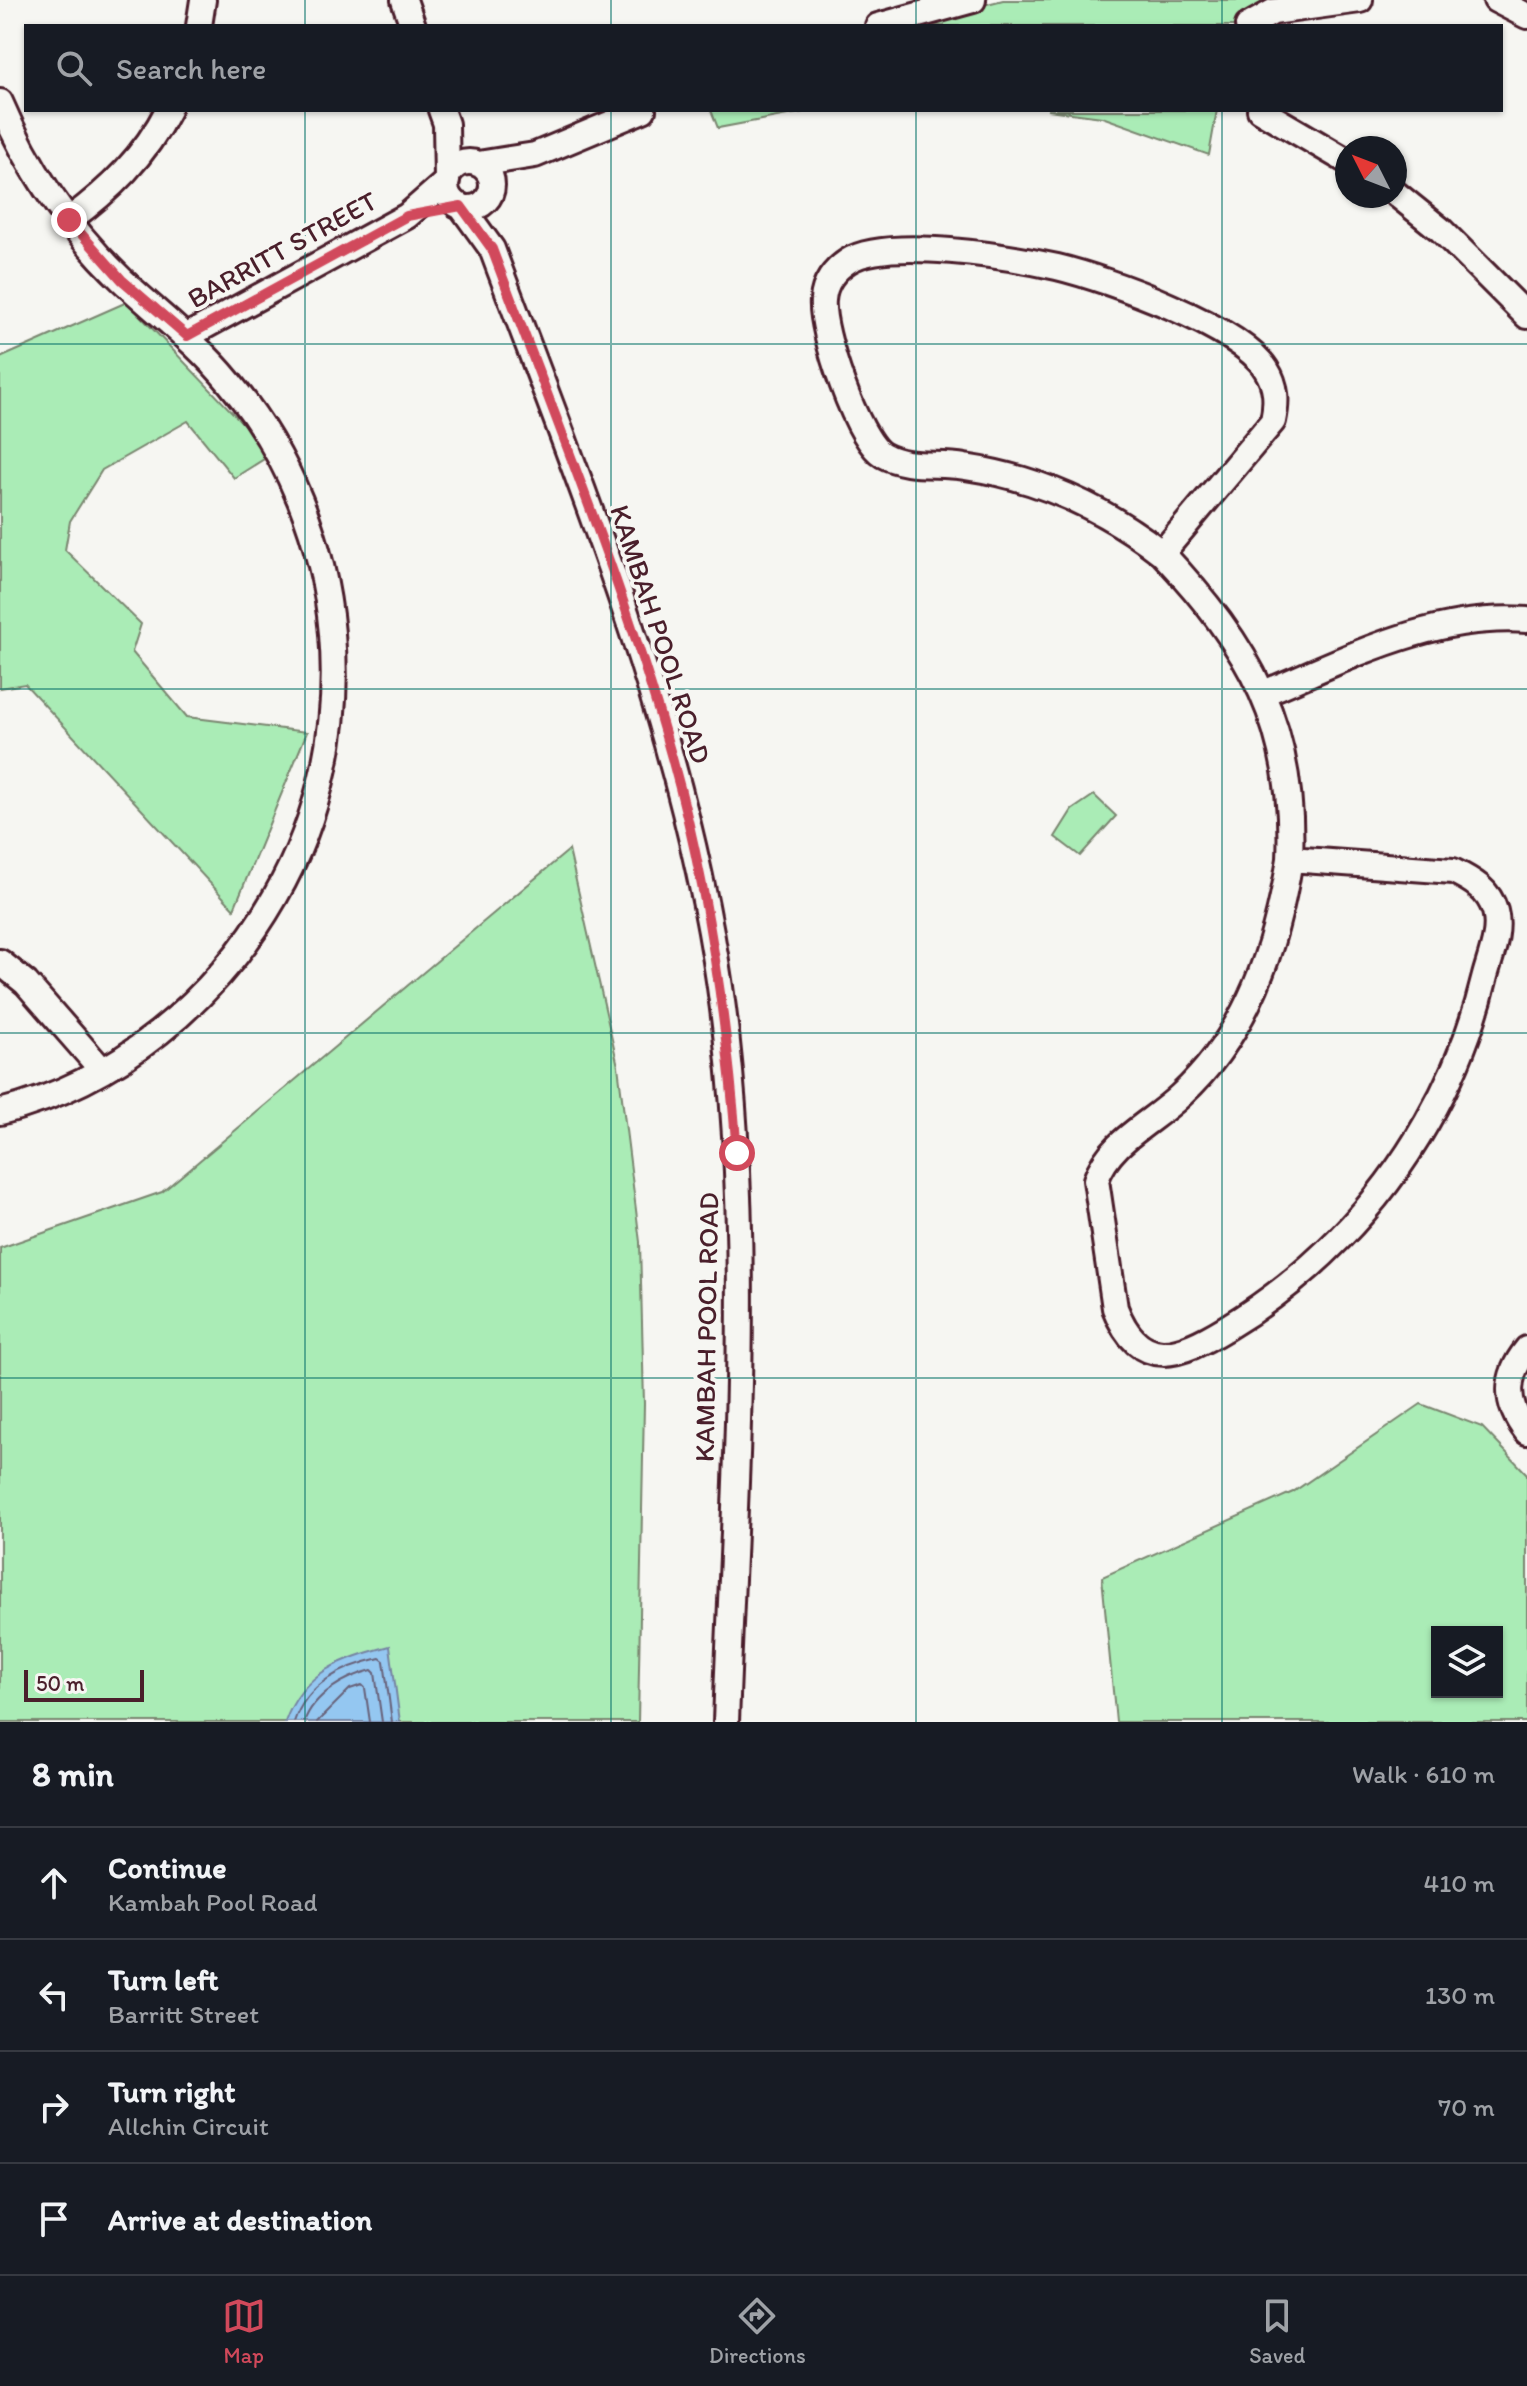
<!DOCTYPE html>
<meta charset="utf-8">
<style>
body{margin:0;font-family:Itim,sans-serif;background:#20242c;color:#f1f3f6}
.controls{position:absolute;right:24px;bottom:24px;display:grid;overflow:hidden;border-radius:0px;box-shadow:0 2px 6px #0004}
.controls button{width:72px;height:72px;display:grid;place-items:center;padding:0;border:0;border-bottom:2px solid #363941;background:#171b24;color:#f1f3f6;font:40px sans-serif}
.compass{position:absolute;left:1335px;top:136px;width:72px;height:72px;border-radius:50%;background:#171b24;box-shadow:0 2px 6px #0004;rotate:312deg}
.scale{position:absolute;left:24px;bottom:20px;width:120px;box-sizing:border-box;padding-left:8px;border:4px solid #4a1f2b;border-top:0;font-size:22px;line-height:28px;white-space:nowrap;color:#4a1f2b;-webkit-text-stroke:6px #f6f6f2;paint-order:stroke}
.stop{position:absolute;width:24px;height:24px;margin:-18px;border:6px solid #d1495b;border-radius:50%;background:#fff}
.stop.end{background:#d1495b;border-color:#fff;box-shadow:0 2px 8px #0008}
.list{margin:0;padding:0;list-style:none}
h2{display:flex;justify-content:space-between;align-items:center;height:104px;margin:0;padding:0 32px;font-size:34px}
h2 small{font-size:26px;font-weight:400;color:#9ea1a6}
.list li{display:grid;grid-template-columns:52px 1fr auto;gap:24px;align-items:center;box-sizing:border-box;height:112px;padding:0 32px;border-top:2px solid #363941}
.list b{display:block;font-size:30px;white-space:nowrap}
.list p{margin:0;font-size:26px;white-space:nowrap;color:#9ea1a6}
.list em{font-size:26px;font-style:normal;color:#9ea1a6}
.icon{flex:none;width:44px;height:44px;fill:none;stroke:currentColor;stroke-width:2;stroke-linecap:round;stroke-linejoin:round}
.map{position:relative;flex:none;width:1527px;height:1722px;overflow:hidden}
.search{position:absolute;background:#171b24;box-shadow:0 2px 6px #0004;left:24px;right:24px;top:24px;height:88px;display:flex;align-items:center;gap:20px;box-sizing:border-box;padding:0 28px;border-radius:0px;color:#9ea1a6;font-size:30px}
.sheet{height:552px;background:#171b24}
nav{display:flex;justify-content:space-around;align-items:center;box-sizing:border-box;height:112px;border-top:2px solid #363941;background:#171b24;font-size:22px;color:#9ea1a6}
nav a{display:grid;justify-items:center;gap:4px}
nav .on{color:#d1495b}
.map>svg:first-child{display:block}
</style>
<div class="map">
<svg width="1527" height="1722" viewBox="0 0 1527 1722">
<rect width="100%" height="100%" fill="#f6f6f2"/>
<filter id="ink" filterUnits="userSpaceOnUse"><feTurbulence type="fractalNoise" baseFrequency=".0125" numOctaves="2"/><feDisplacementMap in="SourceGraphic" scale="16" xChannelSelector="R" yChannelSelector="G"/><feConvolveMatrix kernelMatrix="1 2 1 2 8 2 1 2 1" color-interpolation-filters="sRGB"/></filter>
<g filter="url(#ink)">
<path fill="#aaecb6" stroke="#7a8670" stroke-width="2" fill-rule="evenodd" d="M1003 0H1264L1243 26H900Z
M711 110H814L718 128Z
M1048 110H1217L1209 155 1102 117Z
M127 302 272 454 234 478 188 421 102 470 70 521 65 550 141 624 132 652 187 717 307 732 234 909 25 684 0 688V358Z
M1094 795 1116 816 1080 856 1055 837 1072 810Z
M569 850 618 1066 640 1242 644 1404 638 1722H0V1248L162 1192Z
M1421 1404 1482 1427 1527 1474V1722H1116L1102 1577 1293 1492ZM1437 1632H1497V1692H1437Z"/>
<path fill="#94c7f1" stroke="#7684a2" stroke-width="2" d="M390 1646 400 1722H285C303 1671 342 1659 390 1646Z"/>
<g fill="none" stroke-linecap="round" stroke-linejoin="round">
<path stroke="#68627a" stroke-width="2" d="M294 1722C307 1683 342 1667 380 1658L384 1661 392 1722
M304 1722C314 1694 345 1677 372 1670L375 1673 382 1722
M317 1722 350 1689 362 1685 365 1688 370 1722"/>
<defs>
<path id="minor" d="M404 0 413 26
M1496 0 1527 16
M199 26 203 0
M878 26 973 0
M1248 26 1273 12 1360 0
M0 102C28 168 70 230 122 280 158 314 197 343 229 382 349 525 368 735 275 897 216 1000 117 1083 0 1112
M441 110 446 124 447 179
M1260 110 1347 161
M446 185a23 23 0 1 1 46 0a23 23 0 1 1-46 0Z
M478 164 535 155 643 110
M1395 193 1441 230 1527 316
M461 206 492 249C582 490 683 731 720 987 755 1229 735 1478 726 1722
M69 220C110 190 145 156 168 110
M187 336 407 216 447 181
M1162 553C1103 507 1039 478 965 467 937 462 908 469 883 455 857 440 820 330 823 300 824 284 834 270 848 261 888 236 1011 257 1057 267 1107 279 1239 326 1266 369 1277 386 1277 402 1273 421L1162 553C1250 647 1296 727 1290 859L1453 871C1472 880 1489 890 1495 911 1501 932 1490 957 1485 976 1473 1027 1453 1077 1427 1122 1379 1207 1309 1278 1226 1328 1180 1356 1140 1373 1115 1308L1096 1180C1109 1141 1152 1123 1181 1095 1248 1033 1276 947 1290 859
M1264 693C1349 658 1432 613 1527 620
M0 962 26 983 102 1070
M1527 1349C1504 1377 1505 1404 1527 1432"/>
</defs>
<use href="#minor" stroke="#4a1f2b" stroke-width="30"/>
<use href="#minor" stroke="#f6f6f2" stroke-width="24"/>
</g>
</g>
<g fill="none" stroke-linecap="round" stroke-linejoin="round" filter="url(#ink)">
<path stroke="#d1495b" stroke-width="10" d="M69 220 122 280 187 336 407 216 461 206 492 249C555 417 624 585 672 758 708 887 727 1020 737 1153"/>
</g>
<path fill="none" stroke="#0f766e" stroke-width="2" stroke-opacity="0.55" d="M305 0V26M611 0V26M916 0V26M1222 0V26M305 110V1722M611 110V1722M916 110V1722M1222 110V1722M0 344H1527M0 689H1527M0 1033H1527M0 1378H1527"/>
<g text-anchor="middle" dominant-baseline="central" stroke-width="8" stroke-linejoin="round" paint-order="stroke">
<g font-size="28" fill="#4a1f2b" stroke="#f6f6f2">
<text transform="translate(282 249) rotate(-29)">BARRITT STREET</text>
<text transform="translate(661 634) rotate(72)">KAMBAH POOL ROAD</text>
<text transform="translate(706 1327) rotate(-89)">KAMBAH POOL ROAD</text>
</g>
</g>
</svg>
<div class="controls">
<button><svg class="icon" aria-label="layers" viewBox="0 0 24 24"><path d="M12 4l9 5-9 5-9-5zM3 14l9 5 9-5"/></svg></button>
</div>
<svg class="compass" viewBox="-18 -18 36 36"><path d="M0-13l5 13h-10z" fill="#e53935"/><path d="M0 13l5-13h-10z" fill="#9ea1a6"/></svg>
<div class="scale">50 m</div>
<div class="stop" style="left:737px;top:1153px"></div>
<div class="stop end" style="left:69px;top:220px"></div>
<div class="search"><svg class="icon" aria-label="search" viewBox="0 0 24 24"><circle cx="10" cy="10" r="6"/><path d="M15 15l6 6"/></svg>Search here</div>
</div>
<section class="sheet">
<h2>8 min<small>Walk · 610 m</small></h2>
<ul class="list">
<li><svg class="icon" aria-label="ahead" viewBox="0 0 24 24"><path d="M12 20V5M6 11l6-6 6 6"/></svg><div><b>Continue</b><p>Kambah Pool Road</p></div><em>410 m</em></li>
<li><svg class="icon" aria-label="left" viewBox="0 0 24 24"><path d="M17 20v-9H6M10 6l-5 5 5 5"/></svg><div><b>Turn left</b><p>Barritt Street</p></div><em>130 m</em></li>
<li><svg class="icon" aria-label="right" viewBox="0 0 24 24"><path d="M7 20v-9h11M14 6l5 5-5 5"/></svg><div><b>Turn right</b><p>Allchin Circuit</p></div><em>70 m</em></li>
<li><svg class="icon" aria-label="arrive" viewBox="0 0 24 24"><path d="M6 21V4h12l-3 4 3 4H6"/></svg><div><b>Arrive at destination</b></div></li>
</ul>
</section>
<nav>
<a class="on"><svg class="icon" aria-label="map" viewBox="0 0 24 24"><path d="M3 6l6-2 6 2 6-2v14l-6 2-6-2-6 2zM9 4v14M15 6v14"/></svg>Map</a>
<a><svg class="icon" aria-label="directions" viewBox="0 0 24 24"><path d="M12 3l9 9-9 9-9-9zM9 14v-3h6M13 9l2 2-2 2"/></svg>Directions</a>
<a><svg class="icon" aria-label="saved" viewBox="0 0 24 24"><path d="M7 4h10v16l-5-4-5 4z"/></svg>Saved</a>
</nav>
